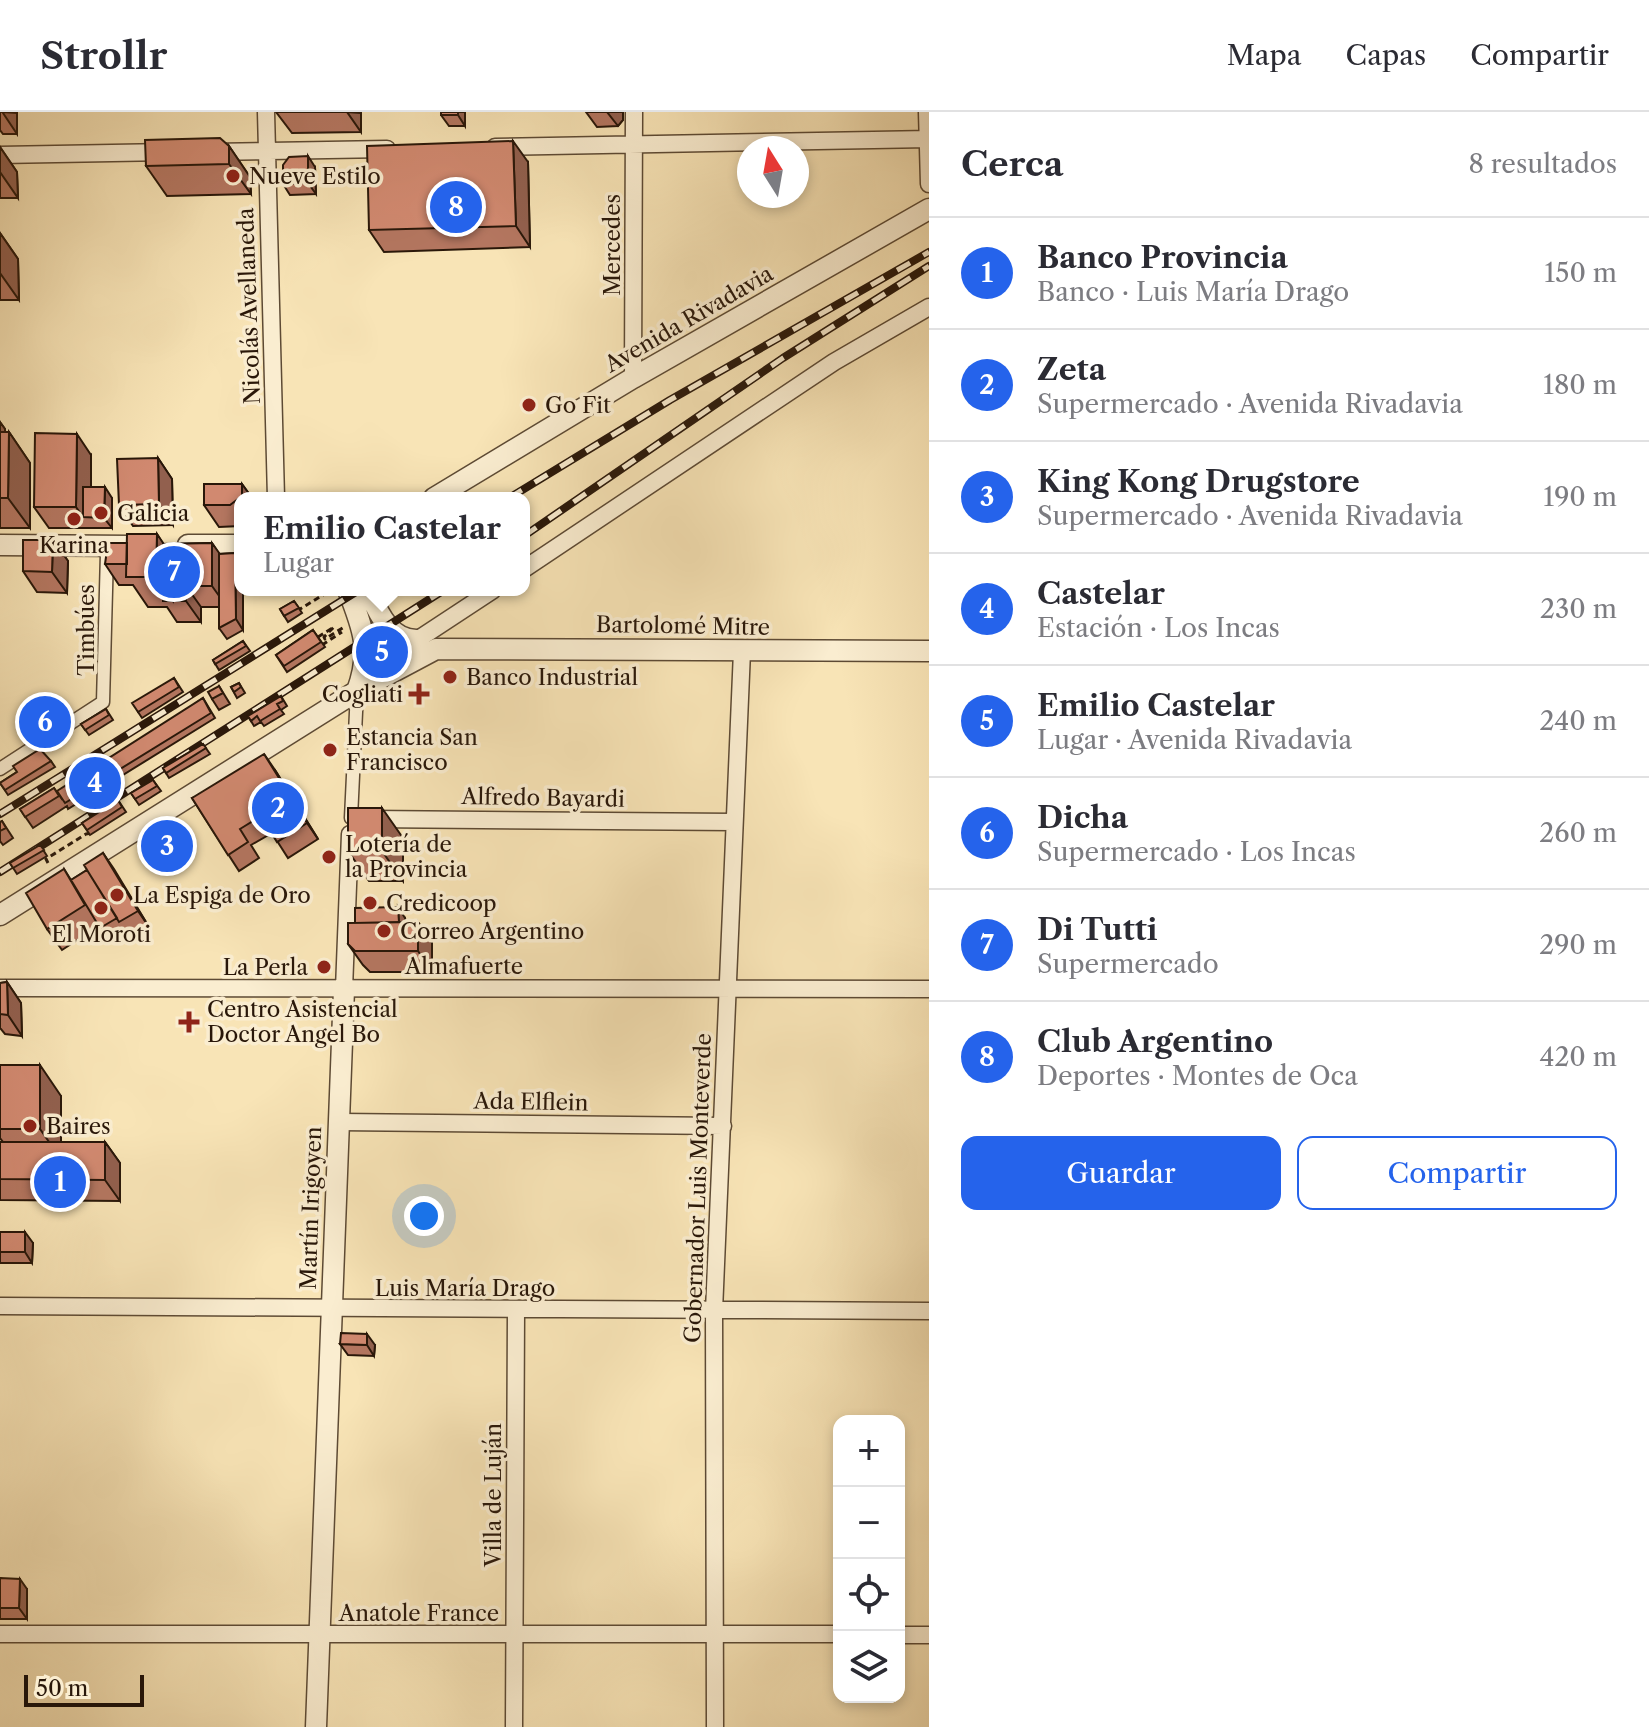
<!DOCTYPE html>
<html lang="es">
<meta charset="utf-8">
<style>
body{margin:0;font-family:"Libre Caslon Text",serif;background:#f7f7f7;color:#2b2b33}
.controls{position:absolute;right:24px;bottom:24px;display:grid;overflow:hidden;border-radius:16px;box-shadow:0 4px 12px #0003}
.controls button{width:72px;height:72px;display:grid;place-items:center;padding:0;border:0;border-bottom:2px solid #e1e1e2;background:#fff;color:#2b2b33;font:40px sans-serif}
.compass{position:absolute;left:737px;top:24px;width:72px;height:72px;border-radius:50%;background:#fff;box-shadow:0 4px 12px #0003;rotate:349deg}
.scale{position:absolute;left:24px;bottom:20px;width:120px;box-sizing:border-box;padding-left:8px;border:4px solid #291709;border-top:0;font-size:22px;line-height:28px;white-space:nowrap;color:#291709;-webkit-text-stroke:6px #faedd0;paint-order:stroke}
.you{position:absolute;left:424px;top:1104px;width:28px;height:28px;margin:-20px;border:6px solid #fff;border-radius:50%;background:#1a73e8;box-shadow:0 0 0 12px #1a73e833}
.badge{display:grid;place-items:center;width:52px;height:52px;border-radius:50%;background:#2563eb;color:#fff;font-size:26px;font-weight:700}
.pin{position:absolute;translate:-50% -50%;border:4px solid #fff;box-shadow:0 2px 8px #0006}
.popup{position:absolute;left:234px;top:380px;width:296px;height:104px;box-sizing:border-box;display:grid;place-content:center;border-radius:16px;background:#fff;filter:drop-shadow(0 2px 6px #0005);font-size:26px;white-space:nowrap;color:#7c7c81}
.popup b{font-size:30px;color:#2b2b33}
.popup::after{content:'';position:absolute;left:50%;top:100%;margin-left:-16px;border:16px solid transparent;border-top-color:#fff}
.list{margin:0;padding:0;list-style:none}
h2{display:flex;justify-content:space-between;align-items:center;height:104px;margin:0;padding:0 32px;font-size:34px}
h2 small{font-size:26px;font-weight:400;color:#7c7c81}
.list li{display:grid;grid-template-columns:52px 1fr auto;gap:24px;align-items:center;box-sizing:border-box;height:112px;padding:0 32px;border-top:2px solid #e1e1e2}
.list b{display:block;font-size:30px;white-space:nowrap}
.list p{margin:0;font-size:26px;white-space:nowrap;color:#7c7c81}
.list em{font-size:26px;font-style:normal;color:#7c7c81}
.actions{display:flex;gap:16px;padding:24px 32px}
.actions a{flex:1;padding:18px 0;border:2px solid #2563eb;border-radius:16px;text-align:center;font-size:28px;color:#2563eb}
.actions .main{background:#2563eb;color:#fff}
.icon{flex:none;width:44px;height:44px;fill:none;stroke:currentColor;stroke-width:2;stroke-linecap:round;stroke-linejoin:round}
.map{position:relative;flex:none;width:929px;height:1615px;overflow:hidden}
header{display:flex;align-items:center;gap:48px;box-sizing:border-box;height:112px;padding:0 40px;background:#fff;border-bottom:2px solid #e1e1e2}
header strong{font-size:38px}
nav{display:flex;gap:44px;margin-inline-start:auto;font-size:28px}
main{display:flex}
aside{flex:1;background:#fff}
.map>svg:first-child{display:block}
</style>
<header>
<strong>Strollr</strong>
<nav><a>Mapa</a><a>Capas</a><a>Compartir</a></nav>
</header>
<main>
<div class="map">
<svg width="929" height="1615" viewBox="0 0 929 1615">
<rect width="100%" height="100%" fill="#f8e4b6"/>
<filter id="stains"><feTurbulence type="fractalNoise" baseFrequency=".0025" numOctaves="4"/><feColorMatrix values="0 0 0 0 .2 0 0 0 0 .09 0 0 0 0 .02 0 0 0 .5 -.17"/></filter>
<radialGradient id="worn" r=".72"><stop offset=".6" stop-color="#630" stop-opacity="0"/><stop offset="1" stop-color="#630" stop-opacity=".3"/></radialGradient>
<g fill="none" stroke-linecap="round" stroke-linejoin="round">
<defs>
<path id="pedestrian" d="M0 657 103 590 107 441
M351 706 357 579"/>
<path id="minor" d="M266 0 276 386
M927 0 929 72
M495 35 929 27
M211 40 387 37
M0 43 168 40
M633 266 634 0
M524 457 834 250 929 195
M362 573 379 553 493 478
M370 707 734 710
M0 876 929 877
M344 877 350 722
M339 1010 723 1014
M0 1194 929 1199
M0 1522H839
M899 1523H929
M514 1615 516 1199
M715 1615 714 1199 742 539"/>
<path id="tertiary" d="M434 386 633 266 929 97
M0 433 132 434
M188 433H240
M348 478C363 516 372 539 357 579
M368 478C378 500 390 530 419 528
M0 803 357 579 436 537 929 539
M316 1615 344 877"/>
</defs>
<use href="#pedestrian" stroke="#5d4a34" stroke-width="15"/>
<use href="#minor" stroke="#5d4a34" stroke-width="19"/>
<use href="#tertiary" stroke="#5d4a34" stroke-width="23"/>
<path stroke="#291709" stroke-width="3" stroke-dasharray="6 4" stroke-linecap="butt" d="M297 499 331 478
M318 525 334 515 324 525 325 527 344 515
M322 533 342 520
M48 751 46 747 86 722 92 721"/>
<use href="#pedestrian" stroke="#faedd0" stroke-width="12"/>
<use href="#minor" stroke="#faedd0" stroke-width="16"/>
<use href="#tertiary" stroke="#faedd0" stroke-width="20"/>
<defs>
<path id="rail" d="M509 386 670 288 929 140
M524 424 783 246 929 154
M0 702 359 478
M0 760 444 478"/>
</defs>
<use href="#rail" stroke="#291709" stroke-width="8"/>
<use href="#rail" stroke="#faedd0" stroke-width="5" stroke-dasharray="15" stroke-linecap="butt"/>
</g>
<path fill="#b47660" stroke="#291709" stroke-width="2" d="M0 0H16L17 22H3L0 18Z
M276 0H360L361 20 292 21Z
M441 0H465V14H449L441 3Z
M586 0H623V8L618 14 597 15Z
M229 34 250 65 251 82 167 84 146 54Z
M0 35 17 60 18 86H0Z
M528 50 530 135 384 140 369 118Z
M315 55 316 82 290 83 283 72Z
M0 121 18 147 19 188H0Z
M0 310 5 317V320H9L30 351V416H0Z
M91 343V375L112 386V416H49L34 395Z
M158 346 172 367 173 413 133 414 119 393Z
M242 372 252 386H240V414L219 415 204 393Z
M157 422 163 432 212 431 219 442 235 441 240 448V478L243 518 227 527 219 516V495H201V510H177L167 495H148L133 473H119L105 452 127 431Z
M53 428 68 449 67 481 37 480 23 459Z
M294 489 302 501 288 510 280 497Z
M313 518 325 535 287 560 276 543Z
M243 529 250 539 219 558 213 548Z
M174 566 183 580 142 606 138 600Z
M239 571 245 581 237 586 231 575Z
M219 574 230 592 219 598 212 587Z
M281 584 287 594 281 598 284 602 264 614 261 610 254 614 248 604Z
M203 586 215 606 68 697 67 694 33 716 20 697 54 676 62 687Z
M106 597 113 608 89 623 81 612Z
M203 632 210 642 169 666 163 656Z
M51 649 55 655 8 683 0 671 17 660Z
M275 658 318 727 288 746 272 721 251 733 259 746 239 759 192 686Z
M153 668 161 679 139 693 131 681Z
M118 688 126 700 90 723 82 711Z
M2 709 13 726 3 733 0 729V710Z
M403 726V769H369L348 739Z
M40 733 47 744 17 762 10 751Z
M103 741 149 815 130 826 124 817 108 827 99 814 62 838 47 817 64 757 71 768 87 758Z
M405 806 406 810H418L432 831V860H370L363 853 348 832Z
M7 870 21 891 22 924 5 922 0 916V871Z
M0 953 61 984V1030H105L120 1051V1089L0 1088V1030H3L0 1026Z
M0 1120 33 1131 32 1151H0Z
M340 1232 375 1233 374 1244 348 1243Z
M0 1466 27 1477V1507H0Z"/>
<path fill="#92604e" stroke="#291709" stroke-width="2" d="M3 0 17 1V22L3 1Z
M347 0 361 1V20Z
M458 0H465V14L458 3Z
M607 0H623V8L618 14Z
M513 29 528 50 530 135 516 114Z
M229 34 250 65 251 82 229 52Z
M0 35 17 60 18 86 0 60Z
M308 44 315 55 316 82 308 71Z
M0 121 18 147 19 188 0 161Z
M0 310 5 317 6 348 0 386Z
M9 320 30 351V416L8 386Z
M77 322 91 343V405H83L76 395Z
M158 346 172 367 173 413 159 392Z
M242 372 252 386H243L242 384Z
M105 375 112 386V416L104 406Z
M157 422 178 453 173 489 156 465Z
M53 428 68 449 67 481 52 460Z
M212 431 227 452V495L212 474Z
M235 441 240 448V478H243V518L236 507Z
M186 474 201 495V510L186 489Z
M264 642 275 658 318 727 307 711Z
M382 696 403 726V769L382 739Z
M103 741 114 757 149 815 138 799Z
M398 795 405 806 407 832 399 821Z
M418 810 432 831V860L418 839Z
M7 870 21 891 22 924 8 903Z
M40 953 61 984V1047L40 1017Z
M105 1030 120 1051V1089L105 1068Z
M25 1120 33 1131 32 1151 25 1140Z
M367 1222 375 1233 374 1244 367 1233Z
M20 1467 27 1477V1507L19 1496Z"/>
<path fill="#d18970" stroke="#291709" stroke-width="2" d="M441 0H458V3H441Z
M220 26 229 34V52L146 54 145 28Z
M513 29 516 114 369 118 367 34Z
M308 44V71L283 72V53L289 45Z
M0 320H9L8 386H0Z
M35 321 77 322 76 395H34Z
M158 346 159 392 119 393 117 347Z
M204 372H242V384L230 393H204Z
M83 375H105L104 406 83 405Z
M127 422H157L156 465H126Z
M23 428H53L52 460 23 459Z
M108 431H127V452H105Z
M212 431V474H186V489H163V432Z
M235 441 236 507 219 516V442Z
M294 489 299 496 284 504 280 497Z
M313 518 321 530 284 554 276 543Z
M243 529 246 534 215 552 213 548Z
M174 566 179 575 138 600 132 591Z
M239 571 241 575 234 580 231 575Z
M219 574 223 581 212 587 208 580Z
M281 584 283 589 277 592 280 597 260 609 257 604 251 609 248 604Z
M203 586 211 601 65 691 57 679Z
M106 597 109 603 85 618 81 612Z
M203 632 206 636 166 661 163 656Z
M40 637 51 649 5 678 0 671 17 660 13 654Z
M264 642 307 711 277 730 261 704 240 717 248 730 228 743 192 686Z
M153 668 157 674 135 687 131 681Z
M54 676 59 684 25 705 20 697Z
M118 688 122 695 87 718 82 711Z
M348 696H382V739H348Z
M2 709 6 716 0 719V710Z
M40 733 44 738 13 756 10 751Z
M103 741 138 799 119 810 84 753Z
M64 757 85 793 47 817 26 781Z
M87 758 117 806 100 816 71 768Z
M398 795 399 810 355 811V796Z
M418 810V839H355L348 832V811Z
M7 870 8 903 0 902V871Z
M0 953H40V1017H0Z
M0 1030H105V1068L0 1067Z
M0 1120H25V1140H0Z
M341 1221 367 1222V1233L340 1232Z
M0 1466 20 1467 19 1496H0Z"/>
<g fill="#8f2418" stroke="#faedd0" stroke-width="3">
<circle cx="233" cy="64" r="8"/>
<circle cx="529" cy="293" r="8"/>
<circle cx="101" cy="401" r="8"/>
<circle cx="74" cy="407" r="8"/>
<circle cx="450" cy="565" r="8"/>
<path d="M415 570h8v8h8v8h-8v8h-8v-8h-8v-8h8z"/>
<circle cx="330" cy="638" r="8"/>
<circle cx="329" cy="745" r="8"/>
<circle cx="117" cy="783" r="8"/>
<circle cx="370" cy="791" r="8"/>
<circle cx="101" cy="796" r="8"/>
<circle cx="384" cy="819" r="8"/>
<circle cx="324" cy="855" r="8"/>
<path d="M185 898h8v8h8v8h-8v8h-8v-8h-8v-8h8z"/>
<circle cx="30" cy="1014" r="8"/>
</g>
<g text-anchor="middle" dominant-baseline="central" stroke-width="7" stroke-linejoin="round" paint-order="stroke">
<g font-size="22" fill="#291709" stroke="#faedd0" text-anchor="start">
<text x="249" y="64">Nueve Estilo</text>
<text x="545" y="293">Go Fit</text>
<text x="117" y="401">Galicia</text>
<text x="74" y="433" text-anchor="middle">Karina</text>
<text x="466" y="565">Banco Industrial</text>
<text x="403" y="582" text-anchor="end">Cogliati</text>
<text x="346" y="625">Estancia San<tspan x="346" dy="25">Francisco</tspan></text>
<text x="345" y="732">Lotería de<tspan x="345" dy="25">la Provincia</tspan></text>
<text x="133" y="783">La Espiga de Oro</text>
<text x="386" y="791">Credicoop</text>
<text x="400" y="819">Correo Argentino</text>
<text x="101" y="822" text-anchor="middle">El Moroti</text>
<text x="308" y="855" text-anchor="end">La Perla</text>
<text x="207" y="897">Centro Asistencial<tspan x="207" dy="25">Doctor Angel Bo</tspan></text>
<text x="46" y="1014">Baires</text>
</g>
<g font-size="22" fill="#291709" stroke="#faedd0">
<text transform="translate(612 133) rotate(-90)">Mercedes</text>
<text transform="translate(249 194) rotate(-92)">Nicolás Avellaneda</text>
<text transform="translate(689 207) rotate(-30)">Avenida Rivadavia</text>
<text transform="translate(683 514) rotate(1)">Bartolomé Mitre</text>
<text transform="translate(86 518) rotate(-90)">Timbúes</text>
<text transform="translate(543 686) rotate(1)">Alfredo Bayardi</text>
<text x="464" y="854">Almafuerte</text>
<text transform="translate(531 990) rotate(1)">Ada Elflein</text>
<text transform="translate(698 1076) rotate(-88)">Gobernador Luis Monteverde</text>
<text transform="translate(311 1096) rotate(-88)">Martín Irigoyen</text>
<text x="465" y="1176">Luis María Drago</text>
<text transform="translate(493 1383) rotate(-90)">Villa de Luján</text>
<text x="419" y="1501">Anatole France</text>
</g>
</g>
<rect width="100%" height="100%" filter="url(#stains)"/>
<rect width="100%" height="100%" fill="url(#worn)"/>
</svg>
<div class="controls">
<button>+</button>
<button>−</button>
<button><svg class="icon" aria-label="locate" viewBox="0 0 24 24"><circle cx="12" cy="12" r="6"/><path d="M12 2v4M12 18v4M2 12h4M18 12h4"/></svg></button>
<button><svg class="icon" aria-label="layers" viewBox="0 0 24 24"><path d="M12 4l9 5-9 5-9-5zM3 14l9 5 9-5"/></svg></button>
</div>
<svg class="compass" viewBox="-18 -18 36 36"><path d="M0-13l5 13h-10z" fill="#e53935"/><path d="M0 13l5-13h-10z" fill="#7c7c81"/></svg>
<div class="scale">50 m</div>
<div class="you"></div>
<div class="pin badge" style="left:60px;top:1070px">1</div>
<div class="pin badge" style="left:278px;top:696px">2</div>
<div class="pin badge" style="left:167px;top:734px">3</div>
<div class="pin badge" style="left:95px;top:671px">4</div>
<div class="pin badge" style="left:382px;top:540px">5</div>
<div class="popup"><b>Emilio Castelar</b>Lugar</div>
<div class="pin badge" style="left:45px;top:610px">6</div>
<div class="pin badge" style="left:174px;top:460px">7</div>
<div class="pin badge" style="left:456px;top:95px">8</div>
</div>
<aside>
<h2>Cerca<small>8 resultados</small></h2>
<ul class="list">
<li><span class="badge">1</span><div><b>Banco Provincia</b><p>Banco · Luis María Drago</p></div><em>150 m</em></li>
<li><span class="badge">2</span><div><b>Zeta</b><p>Supermercado · Avenida Rivadavia</p></div><em>180 m</em></li>
<li><span class="badge">3</span><div><b>King Kong Drugstore</b><p>Supermercado · Avenida Rivadavia</p></div><em>190 m</em></li>
<li><span class="badge">4</span><div><b>Castelar</b><p>Estación · Los Incas</p></div><em>230 m</em></li>
<li><span class="badge">5</span><div><b>Emilio Castelar</b><p>Lugar · Avenida Rivadavia</p></div><em>240 m</em></li>
<li><span class="badge">6</span><div><b>Dicha</b><p>Supermercado · Los Incas</p></div><em>260 m</em></li>
<li><span class="badge">7</span><div><b>Di Tutti</b><p>Supermercado</p></div><em>290 m</em></li>
<li><span class="badge">8</span><div><b>Club Argentino</b><p>Deportes · Montes de Oca</p></div><em>420 m</em></li>
</ul>
<div class="actions"><a class="main">Guardar</a><a>Compartir</a></div>
</aside>
</main>
